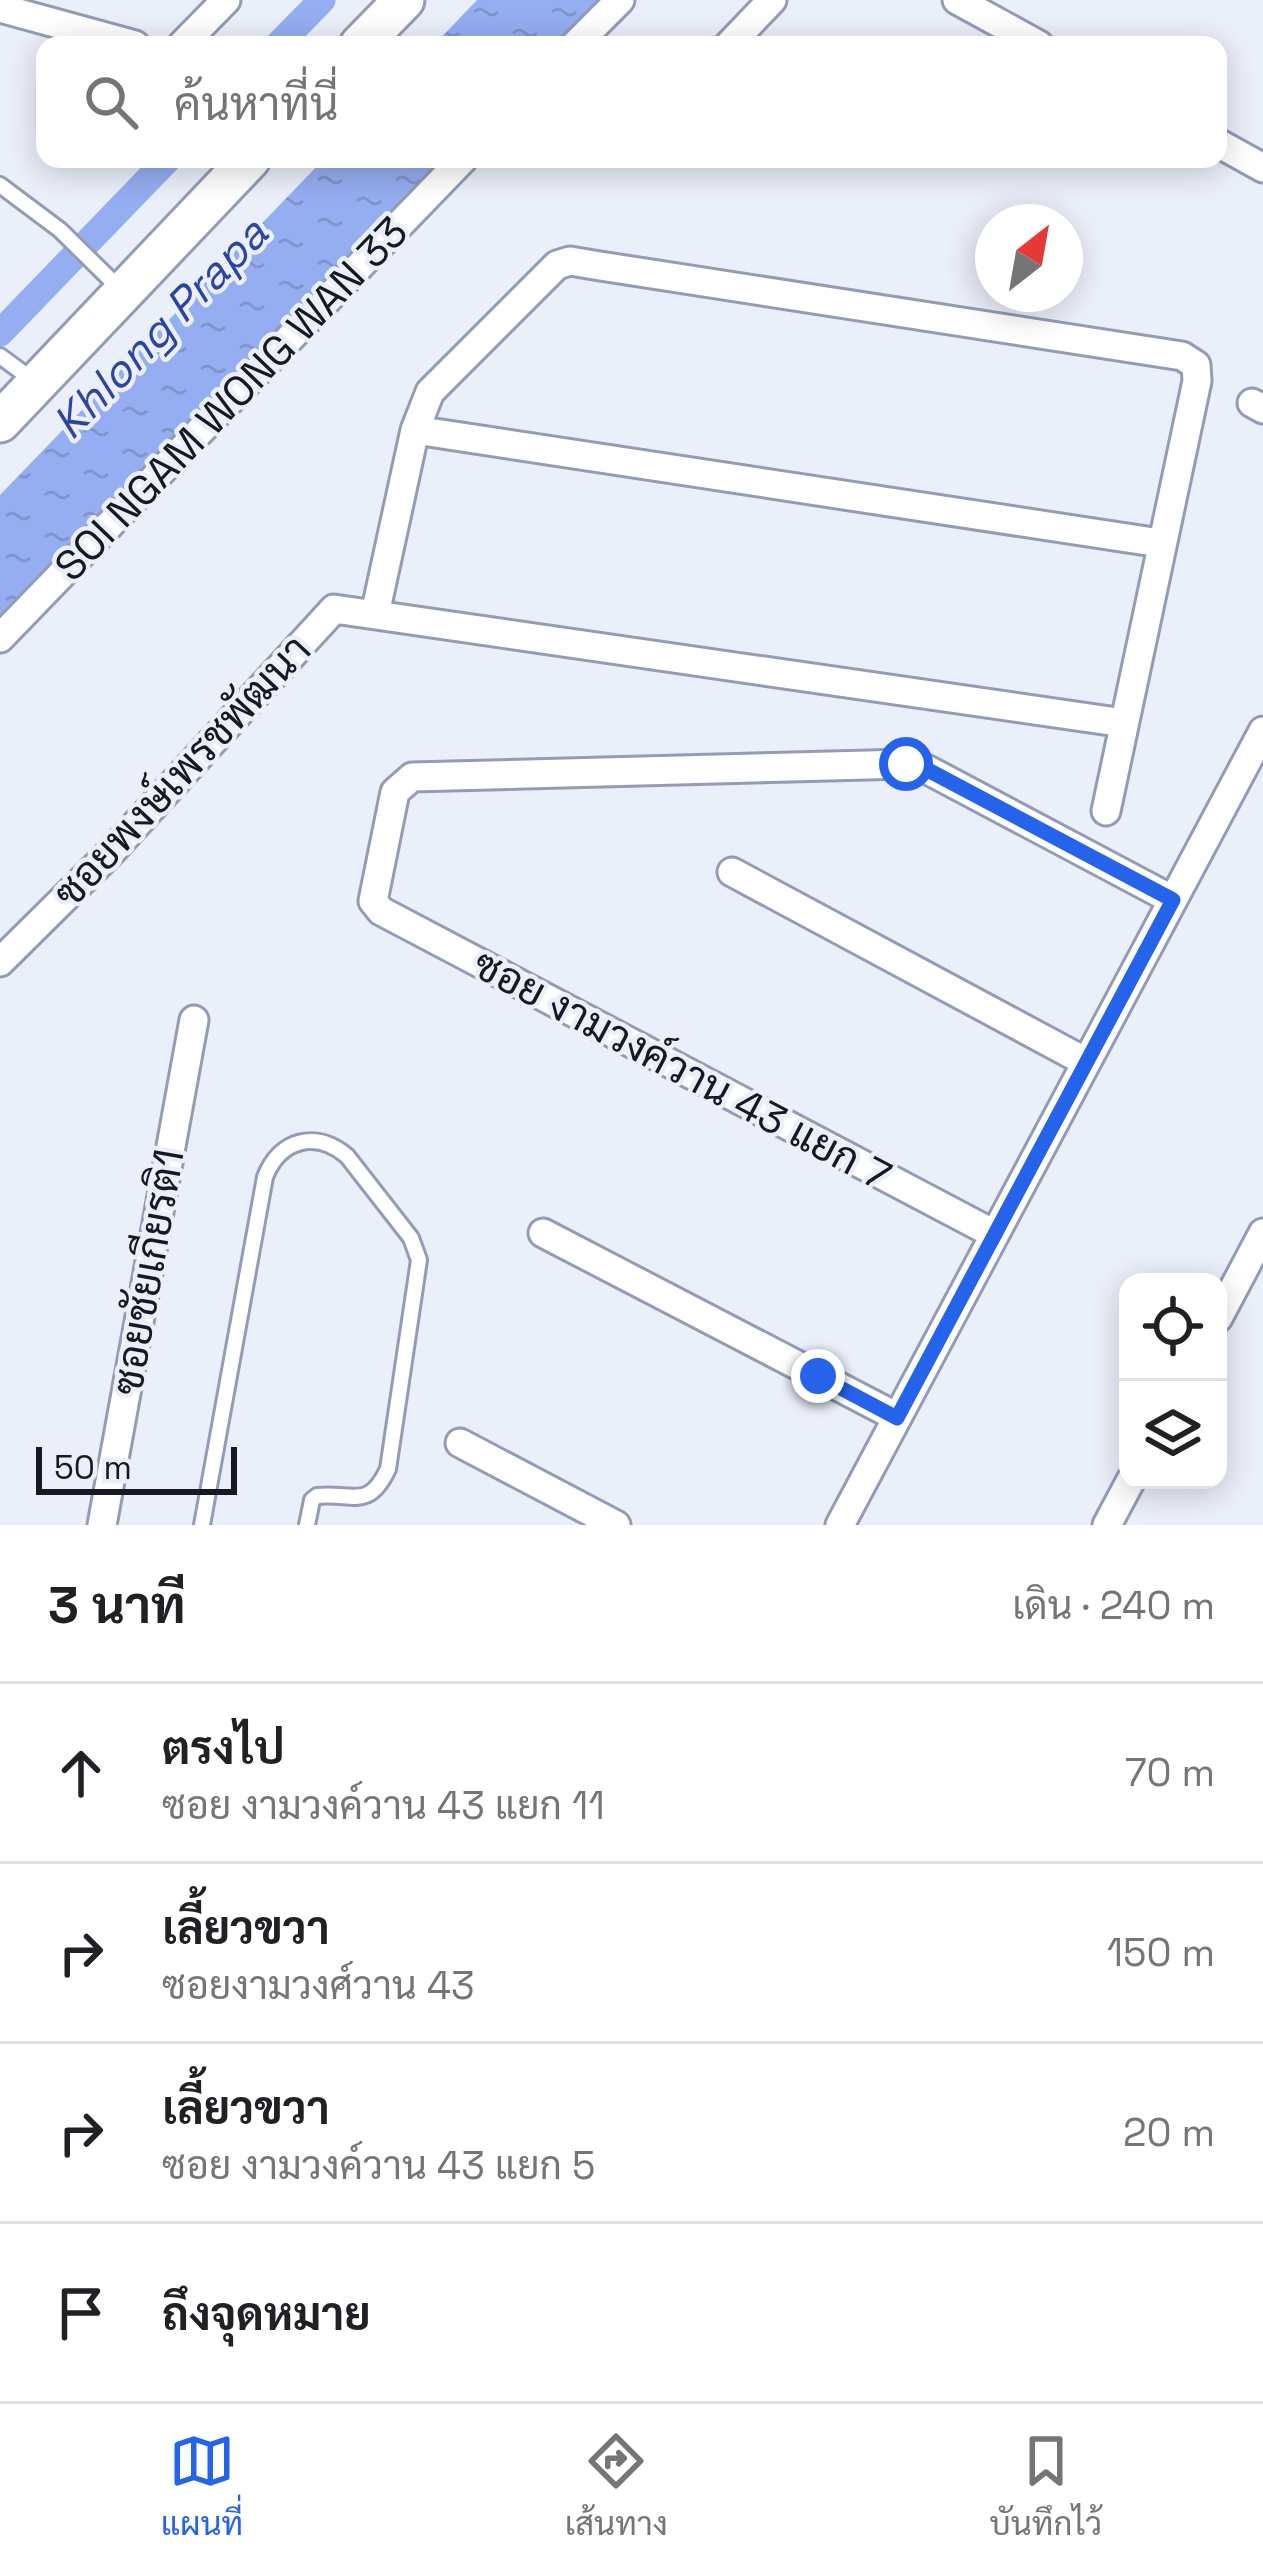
<!DOCTYPE html>
<html lang="th">
<meta charset="utf-8">
<style>
body{margin:0;font-family:"Space Grotesk",Sarabun,sans-serif;background:#f6f6f6;color:#202124}
.controls{position:absolute;right:36px;bottom:36px;display:grid;overflow:hidden;border-radius:24px;box-shadow:0 6px 30px #0003}
.controls button{width:108px;height:108px;display:grid;place-items:center;padding:0;border:0;border-bottom:3px solid #e0e0e0;background:#fff;color:#202124;font:60px sans-serif}
.compass{position:absolute;left:975px;top:204px;width:108px;height:108px;border-radius:50%;background:#fff;box-shadow:0 6px 30px #0003;rotate:31deg}
.scale{position:absolute;left:36px;bottom:30px;width:201px;box-sizing:border-box;padding-left:12px;border:6px solid #161923;border-top:0;font-size:33px;line-height:42px;white-space:nowrap;color:#161923;-webkit-text-stroke:9px #ebeffa;paint-order:stroke}
.stop{position:absolute;width:36px;height:36px;margin:-27px;border:9px solid #2563eb;border-radius:50%;background:#fff}
.stop.end{background:#2563eb;border-color:#fff;box-shadow:0 3px 12px #0008}
.list{margin:0;padding:0;list-style:none}
h2{display:flex;justify-content:space-between;align-items:center;height:156px;margin:0;padding:0 48px;font-size:51px}
h2 small{font-size:39px;font-weight:400;color:#757577}
.list li{display:grid;grid-template-columns:78px 1fr auto;gap:36px;align-items:center;box-sizing:border-box;height:180px;padding:0 48px;border-top:3px solid #e0e0e0}
.list b{display:block;font-size:45px;white-space:nowrap}
.list p{margin:0;font-size:39px;white-space:nowrap;color:#757577}
.list em{font-size:39px;font-style:normal;color:#757577}
.icon{flex:none;width:66px;height:66px;fill:none;stroke:currentColor;stroke-width:2;stroke-linecap:round;stroke-linejoin:round}
.map{position:relative;flex:none;width:1263px;height:1525px;overflow:hidden}
.search{position:absolute;background:#fff;box-shadow:0 6px 30px #0003;left:36px;right:36px;top:36px;height:132px;display:flex;align-items:center;gap:30px;box-sizing:border-box;padding:0 42px;border-radius:24px;color:#757577;font-size:45px}
.sheet{height:876px;background:#fff}
nav{display:flex;justify-content:space-around;align-items:center;box-sizing:border-box;height:168px;border-top:3px solid #e0e0e0;background:#fff;font-size:33px;color:#757577}
nav a{display:grid;justify-items:center;gap:6px}
nav .on{color:#2563eb}
.map>svg:first-child{display:block}
</style>
<div class="map">
<svg width="1263" height="1525" viewBox="0 0 1263 1525">
<defs>
<pattern id="water-ripples" width="26" height="14" patternUnits="userSpaceOnUse" patternTransform="scale(3)"><rect width="26" height="14" fill="#95aef1"/><path d="M2 4q2-2 4 0t4 0M15 11q2-2 4 0t4 0" fill="none" stroke="#8095ce"/></pattern>
</defs>
<rect width="100%" height="100%" fill="#ebeffa"/>
<path fill="url(#water-ripples)" d="M477 0H609L565 45H434Z
M324 159H455L0 630V495Z"/>
<g fill="none" stroke-linecap="round" stroke-linejoin="round">
<path stroke="#95aef1" stroke-width="27" d="M278 45 322 0
M0 333 168 159"/>
<defs>
<path id="service" d="M0 185 60 230 120 289
M0 356 34 381
M202 1525 265 1177C280 1139 316 1130 347 1156L411 1238 419 1260 388 1469C368 1511 353 1492 317 1496L312 1500 307 1525"/>
<path id="minor" d="M957 0 1039 45
M0 8 135 45
M182 45 226 0
M575 45 620 0
M729 45 772 0
M1218 143 1263 168
M1252 403 1263 409
M415 430 1160 543
M375 614 415 430 430 392 557 265 570 261 600 266 1182 356 1196 365 1197 381 1106 811
M0 638 463 159
M732 872 1086 1062
M0 962 109 854 334 609 1124 723
M543 1233 897 1417
M994 1234 381 911 373 901 395 792 412 777 906 764 928 770 1173 900
M1218 1318 1263 1233
M460 1443 616 1525
M102 1525 194 1020
M840 1525 1263 731
M1107 1525 1131 1480"/>
<path id="secondary" d="M360 45 404 0
M0 422 250 159"/>
</defs>
<use href="#service" stroke="#929cb5" stroke-width="20"/>
<use href="#minor" stroke="#929cb5" stroke-width="33"/>
<use href="#secondary" stroke="#929cb5" stroke-width="45"/>
<use href="#service" stroke="#fff" stroke-width="14"/>
<use href="#minor" stroke="#fff" stroke-width="27"/>
<use href="#secondary" stroke="#fff" stroke-width="39"/>
</g>
<g fill="none" stroke-linecap="round" stroke-linejoin="round">
<path stroke="#2563eb" stroke-width="15" d="M818 1376 897 1418 1173 900 928 770 906 764"/>
</g>
<g text-anchor="middle" dominant-baseline="central" stroke-width="9" stroke-linejoin="round" paint-order="stroke">
<g font-size="42" fill="#161923" stroke="#ebeffa">
<text transform="translate(231 399) rotate(-46)">SOI NGAM WONG WAN 33</text>
<text transform="translate(182 771) rotate(-47)">ซอยพงษ์เพรชพัฒนา</text>
<text transform="translate(682 1070) rotate(28)">ซอย งามวงค์วาน 43 แยก 7</text>
<text transform="translate(148 1272) rotate(-80)">ซอยชัยเกียรติ1</text>
</g>
<g font-size="45" font-style="italic" fill="#2c45a4" stroke="#ebeffa">
<text transform="translate(160 328) rotate(-46)">Khlong Prapa</text>
</g>
</g>
</svg>
<div class="controls">
<button><svg class="icon" aria-label="locate" viewBox="0 0 24 24"><circle cx="12" cy="12" r="6"/><path d="M12 2v4M12 18v4M2 12h4M18 12h4"/></svg></button>
<button><svg class="icon" aria-label="layers" viewBox="0 0 24 24"><path d="M12 4l9 5-9 5-9-5zM3 14l9 5 9-5"/></svg></button>
</div>
<svg class="compass" viewBox="-18 -18 36 36"><path d="M0-13l5 13h-10z" fill="#e53935"/><path d="M0 13l5-13h-10z" fill="#757577"/></svg>
<div class="scale">50 m</div>
<div class="stop" style="left:906px;top:764px"></div>
<div class="stop end" style="left:818px;top:1376px"></div>
<div class="search"><svg class="icon" aria-label="search" viewBox="0 0 24 24"><circle cx="10" cy="10" r="6"/><path d="M15 15l6 6"/></svg>ค้นหาที่นี่</div>
</div>
<section class="sheet">
<h2>3 นาที<small>เดิน · 240 m</small></h2>
<ul class="list">
<li><svg class="icon" aria-label="ahead" viewBox="0 0 24 24"><path d="M12 20V5M6 11l6-6 6 6"/></svg><div><b>ตรงไป</b><p>ซอย งามวงค์วาน 43 แยก 11</p></div><em>70 m</em></li>
<li><svg class="icon" aria-label="right" viewBox="0 0 24 24"><path d="M7 20v-9h11M14 6l5 5-5 5"/></svg><div><b>เลี้ยวขวา</b><p>ซอยงามวงศ์วาน 43</p></div><em>150 m</em></li>
<li><svg class="icon" aria-label="right" viewBox="0 0 24 24"><path d="M7 20v-9h11M14 6l5 5-5 5"/></svg><div><b>เลี้ยวขวา</b><p>ซอย งามวงค์วาน 43 แยก 5</p></div><em>20 m</em></li>
<li><svg class="icon" aria-label="arrive" viewBox="0 0 24 24"><path d="M6 21V4h12l-3 4 3 4H6"/></svg><div><b>ถึงจุดหมาย</b></div></li>
</ul>
</section>
<nav>
<a class="on"><svg class="icon" aria-label="map" viewBox="0 0 24 24"><path d="M3 6l6-2 6 2 6-2v14l-6 2-6-2-6 2zM9 4v14M15 6v14"/></svg>แผนที่</a>
<a><svg class="icon" aria-label="directions" viewBox="0 0 24 24"><path d="M12 3l9 9-9 9-9-9zM9 14v-3h6M13 9l2 2-2 2"/></svg>เส้นทาง</a>
<a><svg class="icon" aria-label="saved" viewBox="0 0 24 24"><path d="M7 4h10v16l-5-4-5 4z"/></svg>บันทึกไว้</a>
</nav>
